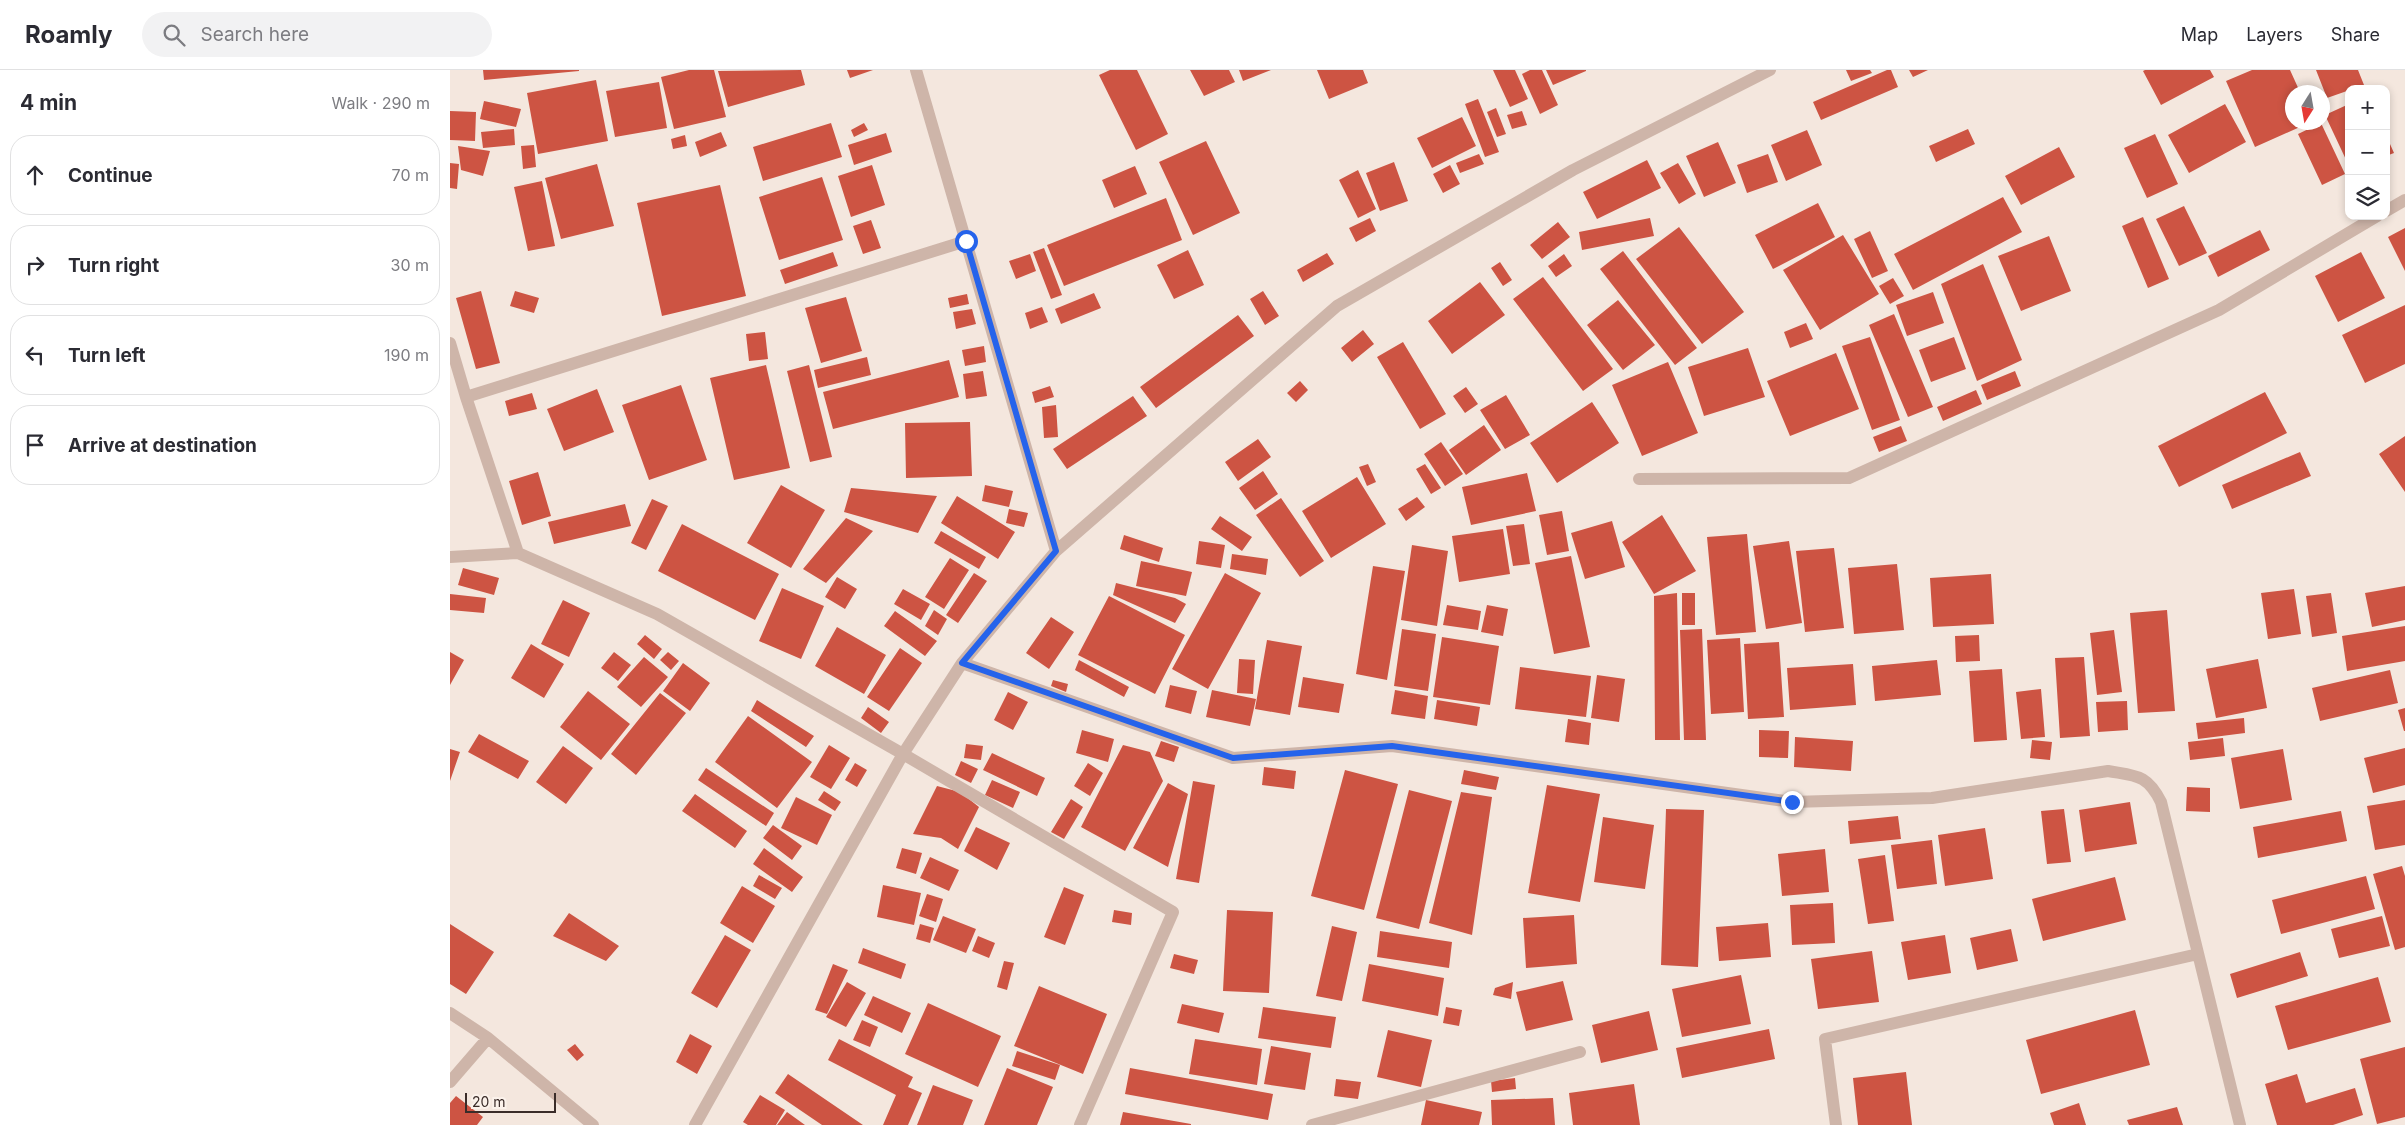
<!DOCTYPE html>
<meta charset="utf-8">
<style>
body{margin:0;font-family:Inter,sans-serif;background:#f2f2f3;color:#2b2b33}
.controls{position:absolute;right:15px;top:15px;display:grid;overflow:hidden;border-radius:10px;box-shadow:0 2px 8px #0003}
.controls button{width:45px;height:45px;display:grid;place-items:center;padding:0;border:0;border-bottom:1px solid #e1e1e2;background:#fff;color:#2b2b33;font:25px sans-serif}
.compass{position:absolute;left:1835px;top:15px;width:45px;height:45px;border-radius:50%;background:#fff;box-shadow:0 2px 8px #0003;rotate:191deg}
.scale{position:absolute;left:15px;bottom:12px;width:91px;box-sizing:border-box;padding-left:5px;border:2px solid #3a2c29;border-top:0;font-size:14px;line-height:18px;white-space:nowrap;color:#3a2c29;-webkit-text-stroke:4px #fbf2eb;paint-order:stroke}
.stop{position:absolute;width:15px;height:15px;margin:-11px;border:4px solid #2563eb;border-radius:50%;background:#fff}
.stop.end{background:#2563eb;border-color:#fff;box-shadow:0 1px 5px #0008}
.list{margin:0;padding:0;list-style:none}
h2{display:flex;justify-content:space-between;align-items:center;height:65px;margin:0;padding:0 20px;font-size:21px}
h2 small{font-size:16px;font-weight:400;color:#7c7c81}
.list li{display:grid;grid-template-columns:32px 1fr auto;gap:15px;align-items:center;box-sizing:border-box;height:80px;margin:0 10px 10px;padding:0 10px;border:1px solid #e1e1e2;border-radius:20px}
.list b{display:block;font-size:19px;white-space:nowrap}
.list em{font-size:16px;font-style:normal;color:#7c7c81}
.icon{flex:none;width:28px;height:28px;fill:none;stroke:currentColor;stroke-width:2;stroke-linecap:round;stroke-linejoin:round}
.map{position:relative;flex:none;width:1955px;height:1055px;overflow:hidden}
header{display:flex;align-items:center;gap:30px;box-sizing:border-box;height:70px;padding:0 25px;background:#fff;border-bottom:1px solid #e1e1e2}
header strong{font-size:24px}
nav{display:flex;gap:28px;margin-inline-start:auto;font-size:18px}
.search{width:350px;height:45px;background:#f2f2f3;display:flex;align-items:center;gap:12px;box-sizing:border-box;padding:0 18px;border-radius:28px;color:#7c7c81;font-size:19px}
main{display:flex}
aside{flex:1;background:#fff}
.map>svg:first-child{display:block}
</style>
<header>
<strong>Roamly</strong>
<div class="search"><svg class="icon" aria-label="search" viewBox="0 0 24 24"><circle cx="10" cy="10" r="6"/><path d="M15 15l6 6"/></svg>Search here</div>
<nav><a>Map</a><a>Layers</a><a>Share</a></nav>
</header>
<main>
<aside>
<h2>4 min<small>Walk · 290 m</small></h2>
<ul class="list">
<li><svg class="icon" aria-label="ahead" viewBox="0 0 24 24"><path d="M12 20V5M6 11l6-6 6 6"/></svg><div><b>Continue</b></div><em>70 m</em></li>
<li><svg class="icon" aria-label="right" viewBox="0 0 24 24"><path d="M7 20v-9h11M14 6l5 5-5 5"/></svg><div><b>Turn right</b></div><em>30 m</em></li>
<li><svg class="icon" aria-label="left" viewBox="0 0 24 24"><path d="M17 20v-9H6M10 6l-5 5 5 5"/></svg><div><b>Turn left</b></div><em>190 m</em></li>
<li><svg class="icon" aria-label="arrive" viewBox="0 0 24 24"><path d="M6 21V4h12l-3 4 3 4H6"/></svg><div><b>Arrive at destination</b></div></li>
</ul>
</aside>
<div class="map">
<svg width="1955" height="1055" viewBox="0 0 1955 1055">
<rect width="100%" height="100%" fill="#f4e7de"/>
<path fill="#cd5443" d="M33 0H129V1L34 10Z
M239 0H264L276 47 224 59 211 7Z
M351 0 355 15 278 37 268 1Z
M397 0H423L400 8Z
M660 0H687L718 64 686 80 649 5Z
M740 0H779L785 12 754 26Z
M789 0H821L793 11Z
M867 0H913L918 13 879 29Z
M1043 0H1065L1078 29 1060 37Z
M1080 0H1092L1108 35 1090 44 1072 4Z
M1096 0H1136V1L1103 15Z
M1396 0H1420L1422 3 1401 11Z
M1437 0H1441L1448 17 1371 50 1363 32Z
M1459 0H1478L1463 7Z
M1695 0H1760L1764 7 1711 35 1693 1Z
M1802 0H1840L1850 22H1842V52H1861L1805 77 1776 11Z
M1866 0H1908L1914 15 1877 28Z
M146 10 158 71 88 84 77 23Z
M209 12 217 58 165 67 156 21Z
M1028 29 1049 82 1035 87 1015 34Z
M34 31 71 39 66 57 30 49Z
M1775 34 1796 72 1739 103 1718 65Z
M1899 34V96L1875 45Z
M1046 38 1056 64 1047 67 1037 42Z
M0 41 26 42 25 71 0 70Z
M1072 41 1077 55 1062 59 1057 45Z
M1012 47 1026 76 982 98 967 68Z
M381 53 392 87 313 111 303 77Z
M414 53 418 60 404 67 401 60Z
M1871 53 1895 104 1872 115 1848 64Z
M64 59 65 75 33 78 31 62Z
M1518 59 1525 74 1486 92 1479 76Z
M1357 60 1372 95 1336 111 1321 75Z
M271 62 277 76 250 87 245 72Z
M436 63 442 82 404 95 398 75Z
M1705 64 1728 114 1697 128 1674 78Z
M235 65 237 76 223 79 221 69Z
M1936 65 1944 83 1936 86Z
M756 71 790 143 743 165 709 92Z
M1268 72 1286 113 1254 127 1236 86Z
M84 75 86 97 73 99 71 76Z
M8 76 40 81 33 106 11 100Z
M1609 77 1625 107 1571 135 1555 106Z
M1029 84 1034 94 1010 103 1006 93Z
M1318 84 1328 112 1297 123 1287 95Z
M1197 90 1211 118 1147 149 1133 122Z
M944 92 958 131 930 141 916 103Z
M0 93 9 94 7 119 0 118Z
M1228 93 1246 124 1229 134 1210 103Z
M147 94 164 156 111 169 95 108Z
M422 95 435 135 401 147 388 106Z
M1000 95 1010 114 993 123 983 104Z
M685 96 697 124 664 138 652 110Z
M908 100 926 139 908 148 889 110Z
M372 107 393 170 329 190 309 127Z
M92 111 105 176 78 181 64 117Z
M270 115 296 226 212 246 187 133Z
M1553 127 1572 162 1463 220 1444 184Z
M716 128 732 170 614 216 597 175Z
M1368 133 1385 167 1323 199 1305 165Z
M1734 136 1757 183 1729 196 1706 149Z
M1693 147 1719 209 1698 218 1672 156Z
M920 148 926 161 906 172 899 158Z
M1200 148 1204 166 1132 180 1129 162Z
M421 150 431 178 413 184 403 156Z
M1108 152 1120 167 1092 189 1080 175Z
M1229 157 1294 242 1252 274 1186 189Z
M1955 158V201L1938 167Z
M1810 160 1820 180 1768 207 1758 186Z
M1420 161 1438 201 1422 208 1404 169Z
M1393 165 1429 224 1370 260 1333 200Z
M1599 166 1621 221 1571 241 1548 186Z
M594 178 612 225 601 229 583 182Z
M738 180 754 215 724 229 707 195Z
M1173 181 1247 278 1225 295 1150 199Z
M383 182 388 196 335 214 330 200Z
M1911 182 1935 228 1888 252 1865 206Z
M877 183 884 194 853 212 847 200Z
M580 184 586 201 566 209 559 191Z
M1114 184 1122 196 1106 207 1098 196Z
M1050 192 1062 210 1053 216 1041 198Z
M1533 194 1572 290 1527 311 1491 214Z
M1093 207 1163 299 1133 321 1063 229Z
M1443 208 1454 226 1440 234 1429 216Z
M1030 212 1055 245 1002 284 978 251Z
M31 221 50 293 26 299 6 228Z
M65 221 89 228 84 243 60 236Z
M813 221 829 246 815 255 800 229Z
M1483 222 1494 253 1457 266 1446 235Z
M644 223 651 238 611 254 605 239Z
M517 224 519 234 500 238 498 228Z
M396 227 412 281 371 293 355 238Z
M1168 230 1205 275 1173 300 1137 255Z
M1955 235V294L1915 313 1892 265Z
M592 237 598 252 580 259 575 243Z
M522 239 526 254 506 259 503 242Z
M1444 244 1483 337 1458 347 1419 255Z
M788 245 804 266 706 338 690 317Z
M1356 253 1363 269 1340 278 1334 262Z
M913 260 924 274 902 292 891 278Z
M315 262 318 289 299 291 296 264Z
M1420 267 1450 350 1422 360 1392 276Z
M1504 267 1516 299 1481 312 1469 280Z
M953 272 996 344 970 359 927 287Z
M534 276 536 292 515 296 512 280Z
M1298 278 1315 327 1254 346 1238 297Z
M1386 283 1409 339 1340 366 1317 311Z
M417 287 421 305 368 318 364 300Z
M499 290 509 327 383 359 373 322Z
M1218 292 1248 363 1192 386 1162 315Z
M316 295 340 398 284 410 260 308Z
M359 295 382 387 360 392 337 301Z
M533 301 537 326 516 329 513 304Z
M1565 301 1571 316 1537 330 1531 315Z
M850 311 858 320 846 332 837 323Z
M231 315 257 390 199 410 172 335Z
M600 316 604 327 585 333 582 322Z
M1016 317 1028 334 1015 343 1003 326Z
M147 319 164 362 114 381 97 339Z
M1526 320 1532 334 1493 351 1487 337Z
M1815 322 1837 363 1729 417 1708 376Z
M82 323 87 339 59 346 55 331Z
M1056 325 1080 365 1055 379 1030 340Z
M683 326 697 346 617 399 603 379Z
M1142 332 1169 373 1107 413 1080 373Z
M606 335 608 367 594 368 592 337Z
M520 352 522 406 456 408 455 353Z
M1034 355 1051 380 1016 405 999 380Z
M1451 356 1457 371 1429 382 1423 367Z
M1955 366V422L1929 384Z
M808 369 821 387 788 411 775 392Z
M991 372 1013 404 995 416 974 384Z
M1850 382 1861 406 1782 439 1772 415Z
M918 394 926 412 917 416 909 397Z
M975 394 991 418 981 424 966 399Z
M813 401 828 424 805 440 789 418Z
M88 402 101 446 72 455 59 411Z
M1077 403 1086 441 1021 455 1012 417Z
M907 407 936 454 881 488 852 441Z
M331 415 375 440 341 498 297 473Z
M535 415 563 421 559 437 532 431Z
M401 418 487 426 468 463 394 442Z
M507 426 565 462 548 489 491 453Z
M967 427 975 437 956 451 948 439Z
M831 428 874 491 850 507 806 445Z
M202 429 218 436 196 480 181 473Z
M175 434 181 456 104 474 98 452Z
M559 439 578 443 574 457 556 453Z
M1112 441 1119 481 1097 485 1089 445Z
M1212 445 1246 501 1204 524 1172 472Z
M770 446 802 467 792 481 761 459Z
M396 448 423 461 376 513 353 499Z
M1162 451 1175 497 1135 509 1121 463Z
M232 454 329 504 305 550 208 501Z
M1074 454 1080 494 1063 496 1056 456Z
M1053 459 1060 504 1009 512 1002 466Z
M491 461 536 487 529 499 484 473Z
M1297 464 1306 562 1266 565 1257 467Z
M674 465 713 478 709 492 670 479Z
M749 471 775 475 771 498 746 494Z
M1339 471 1352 553 1316 559 1303 476Z
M962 475 998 481 987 556 951 550Z
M1384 478 1394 558 1355 562 1346 481Z
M782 484 818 489 816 505 780 499Z
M1121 486 1140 577 1104 584 1085 493Z
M500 488 519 500 494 539 475 527Z
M691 491 742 502 736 526 686 516Z
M1447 494 1454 560 1404 564 1398 498Z
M923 496 955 501 937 610 906 604Z
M13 498 49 508 44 525 8 515Z
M524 503 537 511 508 553 496 545Z
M775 503 811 523 758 619 722 599Z
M1541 504 1544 554 1483 557 1480 508Z
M387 507 407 519 395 539 375 527Z
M666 513 725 528 736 534 725 553 663 525Z
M1955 516V550L1922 557 1915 523Z
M332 518 374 536 351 589 309 571Z
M453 519 480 534 471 550 444 534Z
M1844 519 1851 564 1818 569 1811 523Z
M1227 523 1230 670H1205L1204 526Z
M1232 523H1245V555H1232Z
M1881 523 1887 563 1862 567 1856 526Z
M0 524 36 528 34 543 0 540Z
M659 526 735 565 705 624 628 585Z
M113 530 140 543 119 587 91 574Z
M997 535 1031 541 1028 560 993 555Z
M1037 535 1058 539 1053 566 1031 562Z
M484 540 497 549 488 565 475 556Z
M1717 540 1725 641 1688 643 1680 543Z
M445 541 487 571 475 586 434 556Z
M601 547 624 562 599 599 576 583Z
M1955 556V591L1897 601 1892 566Z
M387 557 436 585 414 624 365 596Z
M952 559 986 564 978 621 944 616Z
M1252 559 1256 670H1234L1230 560Z
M1664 560 1672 622 1647 625 1640 563Z
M195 565 212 579 204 589 187 574Z
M1529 565 1530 591 1506 592 1505 566Z
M992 567 1049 576 1040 635 983 627Z
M1290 568 1294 642 1261 644 1257 570Z
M817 570 852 576 840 645 805 639Z
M1329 572 1334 647 1298 649 1294 574Z
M81 574 114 594 94 628 61 608Z
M450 578 472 593 439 641 417 627Z
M0 582 14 590 0 615Z
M164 582 181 595 168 611 151 598Z
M218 582 229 591 221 600 210 590Z
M194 587 218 607 191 637 167 617Z
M1634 587 1640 666 1610 668 1605 588Z
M789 589 805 590 803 624 787 623Z
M1808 589 1817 638 1766 648 1756 599Z
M629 590 679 617 674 627 625 600Z
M1487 590 1491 625 1425 631 1422 596Z
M233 593 260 613 240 641 213 621Z
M1403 594 1406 635 1340 640 1337 598Z
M1070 597 1141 606 1136 647 1065 639Z
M1552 599 1557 670 1524 672 1519 601Z
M1940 600 1948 633 1870 651 1862 618Z
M1147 605 1175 609 1169 652 1141 648Z
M853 607 894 614 889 643 848 637Z
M603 610 618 614 616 622 601 616Z
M720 615 747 621 741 644 715 637Z
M1591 619 1595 667 1571 669 1566 622Z
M762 620 806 629 800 656 756 647Z
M945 620 978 626 975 649 941 644Z
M138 621 180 654 151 690 110 657Z
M558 622 578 632 563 660 544 650Z
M210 623 236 643 186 705 161 684Z
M307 630 364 666 356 677 301 641Z
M987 630 1030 637 1027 656 984 649Z
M1677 631 1678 660 1648 662 1646 632Z
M418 637 439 652 431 663 411 648Z
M1955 638V661H1954L1948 640Z
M298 646 362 692 327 738 265 692Z
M1794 648 1795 663 1748 669 1746 653Z
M1118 649 1141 653 1139 675 1115 672Z
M632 660 664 669 658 692 626 683Z
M1309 660 1339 661 1338 688 1309 687Z
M29 664 79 691 68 709 18 682Z
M1345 667 1403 671 1401 701 1344 697Z
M1773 668 1775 686 1740 690 1738 672Z
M1582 670 1602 672 1600 690 1580 688Z
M711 671 729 677 724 692 705 686Z
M516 674 533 676 531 690 514 688Z
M379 675 400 688 381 719 360 707Z
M673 675 700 682 713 711 675 781 631 757Z
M113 676 143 698 116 734 86 712Z
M1955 678V715L1923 723 1914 688Z
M0 679 10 682 0 711Z
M1833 679 1842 730 1790 739 1781 688Z
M542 683 595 708 587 726 533 700Z
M511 691 528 699 521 713 505 705Z
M405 693 417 700 407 717 395 710Z
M638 693 653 703 640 726 624 716Z
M814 697 846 701 844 719 812 715Z
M256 698 324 743 316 756 248 710Z
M895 700 948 714 914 840 861 826Z
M1014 700 1049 707 1046 720 1011 714Z
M542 710 570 722 563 738 535 725Z
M743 711 765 715 749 813 726 809Z
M718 713 738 724 718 797 683 778Z
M1097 715 1150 724 1130 832 1078 823Z
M487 716 510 722 529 737 508 779 491 768 463 764Z
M1737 717 1760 718V742L1736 741Z
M959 720 1002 731 969 859 926 848Z
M374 721 391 732 385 741 368 730Z
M1011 722 1042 727 1022 865 979 853Z
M245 724 297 761 285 778 232 741Z
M346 727 382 745 367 775 331 758Z
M621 729 633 737 614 769 601 762Z
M1955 730V775L1925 780 1917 736Z
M1680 732 1687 774 1635 782 1629 740Z
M1216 739 1254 740 1248 897 1211 895Z
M1614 739 1621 792 1597 794 1591 741Z
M1891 741 1897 771 1808 788 1803 757Z
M1448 746 1451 769 1400 774 1398 751Z
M1153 747 1204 755 1195 819 1144 812Z
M323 755 352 776 342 790 313 768Z
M526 757 560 773 547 800 514 781Z
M1535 758 1543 809 1495 816 1488 765Z
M1482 770 1487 814 1447 819 1441 775Z
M314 778 353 807 342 822 303 794Z
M452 778 472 783 466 804 446 798Z
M1375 779 1379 822 1332 826 1328 784Z
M1435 785 1444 851 1418 854 1408 789Z
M480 787 509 800 499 821 470 808Z
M1952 796 1955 806V877L1945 880 1923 804Z
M309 805 332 818 325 829 303 816Z
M1916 806 1925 839 1831 864 1822 830Z
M1665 807 1676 850 1593 871 1582 829Z
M433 815 471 823 464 855 427 847Z
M292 816 325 836 303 873 270 853Z
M614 817 634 825 615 875 594 867Z
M477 824 493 829 486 852 469 846Z
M1383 833 1385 873 1342 875 1340 835Z
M664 840 682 843 681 855 662 852Z
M777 840 823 842 819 923 773 921Z
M119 843 169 876 156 891 103 866Z
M1124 845 1127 894 1076 898 1073 848Z
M493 846 526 859 516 883 483 870Z
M1932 846 1940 876 1889 888 1881 859Z
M1318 853 1321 887 1269 891 1266 857Z
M0 854 44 882 16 924 0 914Z
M470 854 484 858 480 873 466 869Z
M882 856 907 862 892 931 866 926Z
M1561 859 1568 891 1527 900 1520 868Z
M930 861 1002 872 999 898 927 887Z
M275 865 301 880 267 938 241 923Z
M1495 865 1501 903 1458 910 1451 872Z
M528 866 545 873 539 888 522 881Z
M413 878 456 894 451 909 408 893Z
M1422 881 1429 932 1368 939 1361 889Z
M1850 882 1858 906 1787 928 1780 904Z
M724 884 748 890 744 904 720 898Z
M554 891 564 893 557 920 547 917Z
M383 894 398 900 377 944 365 940Z
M919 894 994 908 988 946 912 931Z
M1291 905 1301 954 1232 967 1222 919Z
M1928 907 1941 952 1838 980 1825 936Z
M1113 911 1123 950 1076 961 1066 922Z
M397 912 416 923 396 957 376 947Z
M1063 912 1061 929 1043 925 1045 918Z
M589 916 657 944 633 1004 564 976Z
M423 926 461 943 452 963 414 945Z
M478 933 551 966 528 1017 455 984Z
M732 934 774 943 769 963 727 953Z
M813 937 886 947 881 978 808 968Z
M996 937 1012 940 1009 956 993 953Z
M1685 940 1700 995 1591 1024 1576 970Z
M1199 941 1208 980 1151 993 1142 955Z
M412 950 428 957 420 977 403 970Z
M1319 959 1325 989 1232 1008 1226 978Z
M938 960 982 970 971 1017 927 1007Z
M240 964 262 976 247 1004 226 992Z
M389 969 463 1007 458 1017 472 1023 458 1055H433L446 1025 378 990Z
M745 969 812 979 807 1015 739 1004Z
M125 974 134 985 127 991 117 980Z
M821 976 861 983 855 1020 814 1014Z
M1955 977V1047L1927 1054 1910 989Z
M567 981 610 995 605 1010 562 996Z
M557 998 603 1017 587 1055H534Z
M680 998 823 1024 818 1050 675 1024Z
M1456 1002 1462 1055H1408L1403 1008Z
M338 1004 413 1055H372L325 1023Z
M1847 1004 1856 1033 1905 1018 1913 1045 1883 1055H1827L1815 1014Z
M1065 1008 1066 1019 1042 1022 1041 1011Z
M886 1009 911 1012 908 1029 884 1026Z
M1184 1014 1190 1055H1123L1119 1023Z
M483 1015 523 1030 513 1055H467Z
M310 1025 335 1040 326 1055H298L293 1052Z
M6 1026 33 1047 27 1055H0V1033Z
M1103 1028 1105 1055H1042L1041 1030Z
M976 1030 1032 1042 1029 1055H971Z
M1629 1033 1636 1055H1604L1600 1043Z
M1727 1037 1733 1055H1679L1677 1050Z
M337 1042 355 1055H327Z
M673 1042 741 1054V1055H670Z"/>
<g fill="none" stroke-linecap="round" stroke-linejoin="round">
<path stroke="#ceb5a9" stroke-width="12" d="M466 0 606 481
M1936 141 1955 130
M0 273 16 327 68 483
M16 327 516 171
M1189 409 1399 408 1769 240 1927 146
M0 487 68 483 207 544 453 684 723 842 630 1055
M512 593 783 688 942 676 1342 732 1482 728 1658 701C1686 706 1697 704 1711 732L1790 1055
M0 943 38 968 143 1055
M0 1012 38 968
M245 1055 453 684 512 593 606 481 887 236 1123 100 1320 0
M862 1055 1130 982
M1386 1055 1375 969 1748 884"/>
</g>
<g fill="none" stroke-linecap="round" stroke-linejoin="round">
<path stroke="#2563eb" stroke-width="6" d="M516 171 606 481 512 593 783 688 942 676 1342 732"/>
</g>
</svg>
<div class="controls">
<button>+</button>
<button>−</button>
<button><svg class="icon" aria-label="layers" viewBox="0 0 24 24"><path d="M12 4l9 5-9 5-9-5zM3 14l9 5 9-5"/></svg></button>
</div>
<svg class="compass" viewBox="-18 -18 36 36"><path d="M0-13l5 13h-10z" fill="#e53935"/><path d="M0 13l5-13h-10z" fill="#7c7c81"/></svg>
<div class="scale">20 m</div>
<div class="stop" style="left:516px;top:171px"></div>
<div class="stop end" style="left:1342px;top:732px"></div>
</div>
</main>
